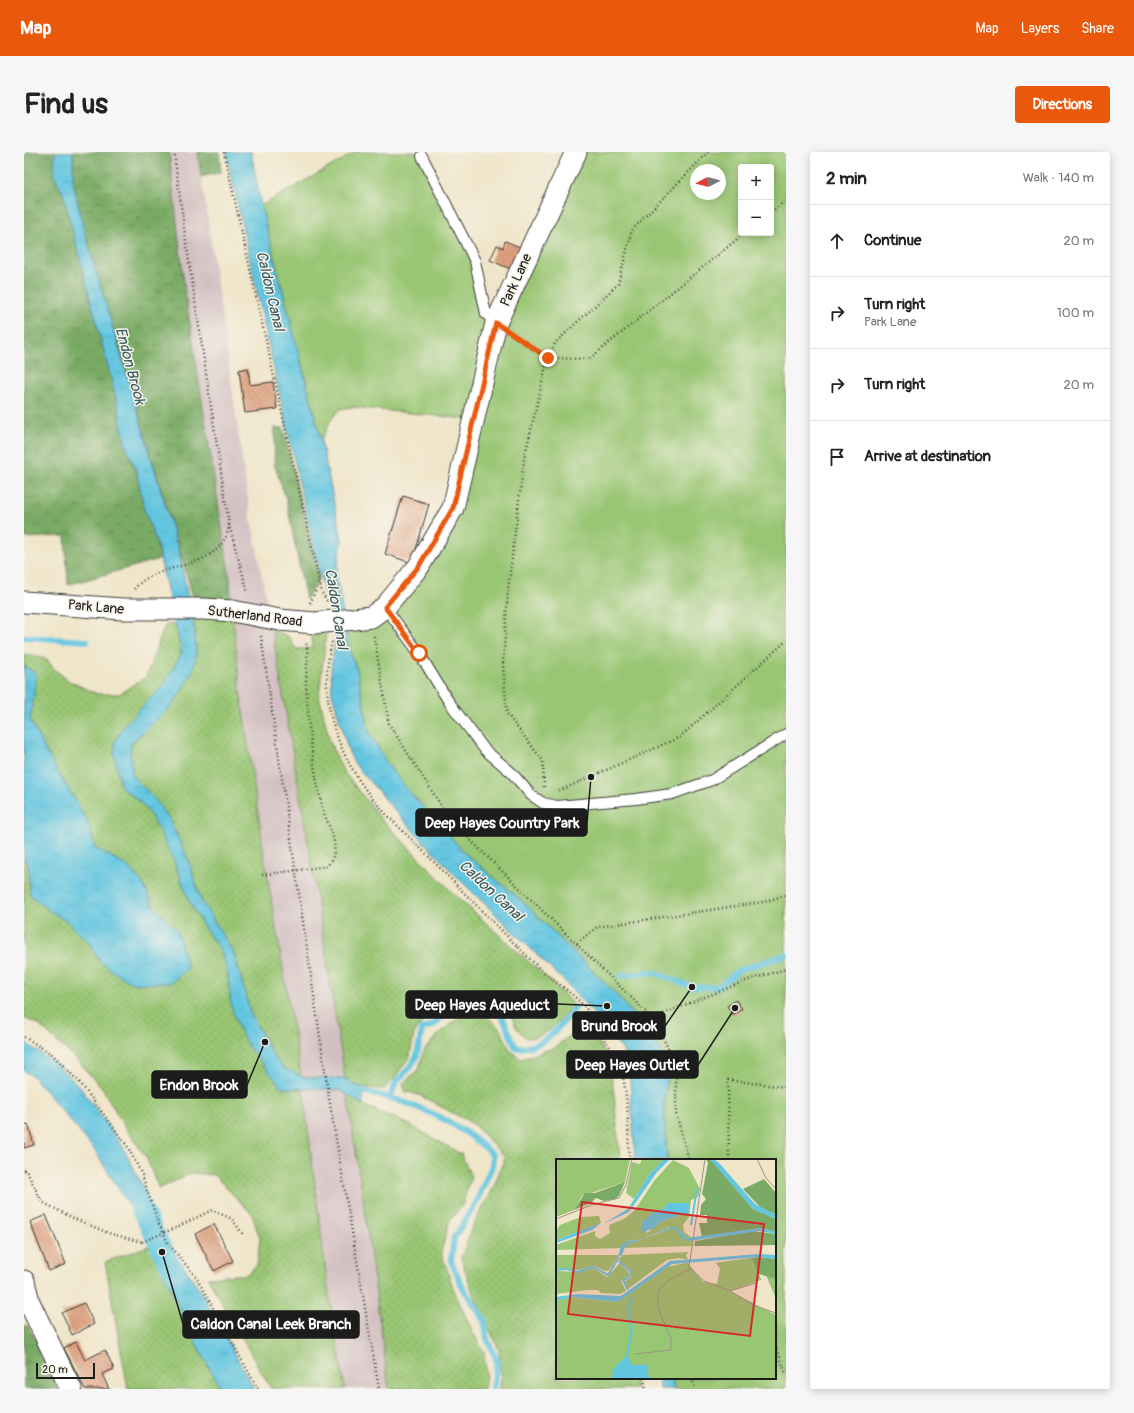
<!DOCTYPE html>
<meta charset="utf-8">
<style>
body{margin:0;font-family:Pangolin,sans-serif;background:#f6f6f6;color:#222}
.controls{position:absolute;right:12px;top:12px;display:grid;overflow:hidden;border-radius:4px;box-shadow:0 2px 10px #0003}
.controls button{width:36px;height:36px;display:grid;place-items:center;padding:0;border:0;border-bottom:1px solid #e0e0e0;background:#fff;color:#222;font:20px sans-serif}
.compass{position:absolute;left:666px;top:12px;width:36px;height:36px;border-radius:50%;background:#fff;box-shadow:0 2px 10px #0003;rotate:263deg}
.scale{position:absolute;left:12px;bottom:10px;width:59px;box-sizing:border-box;padding-left:4px;border:2px solid #1c1c1c;border-top:0;font-size:11px;line-height:14px;white-space:nowrap;color:#1c1c1c;-webkit-text-stroke:3px #f7f3e8;paint-order:stroke}
.stop{position:absolute;width:12px;height:12px;margin:-9px;border:3px solid #ea580c;border-radius:50%;background:#fff}
.stop.end{background:#ea580c;border-color:#fff;box-shadow:0 1px 4px #0008}
.list{margin:0;padding:0;list-style:none}
h2{display:flex;justify-content:space-between;align-items:center;height:52px;margin:0;padding:0 16px;font-size:17px}
h2 small{font-size:13px;font-weight:400;color:#767676}
.list li{display:grid;grid-template-columns:26px 1fr auto;gap:12px;align-items:center;box-sizing:border-box;height:72px;padding:0 16px;border-top:1px solid #e0e0e0}
.list b{display:block;font-size:15px;white-space:nowrap}
.list p{margin:0;font-size:13px;white-space:nowrap;color:#767676}
.list em{font-size:13px;font-style:normal;color:#767676}
.icon{flex:none;width:22px;height:22px;fill:none;stroke:currentColor;stroke-width:2;stroke-linecap:round;stroke-linejoin:round}
.map{position:relative;flex:none;width:762px;height:1237px;overflow:hidden;border-radius:4px}
header{display:flex;align-items:center;gap:24px;box-sizing:border-box;height:56px;padding:0 20px;background:#ea580c;color:#fff}
header strong{font-size:19px}
nav{display:flex;gap:22px;margin-inline-start:auto;font-size:14px}
.intro{display:flex;align-items:center;justify-content:space-between;box-sizing:border-box;height:96px;padding:0 24px}
h1{margin:0;font-size:28px}
.button{padding:10px 18px;border-radius:4px;background:#ea580c;color:#fff;font-size:14px;font-weight:700}
main{display:flex;gap:24px;padding:0 24px}
aside{flex:1;background:#fff;border-radius:4px;box-shadow:0 2px 10px #0003}
.map>svg:first-child{display:block}
</style>
<header>
<strong>Map</strong>
<nav><a>Map</a><a>Layers</a><a>Share</a></nav>
</header>
<div class="intro"><h1>Find us</h1><a class="button">Directions</a></div>
<main>
<div class="map">
<svg width="762" height="1237" viewBox="0 0 762 1237">
<defs>
<pattern id="grass-dots" width="8" height="8" patternUnits="userSpaceOnUse"><rect width="8" height="8" fill="#99c673"/><path d="M2 2h.1M6 6h.1" fill="none" stroke="#83aa63" stroke-width="1.8" stroke-linecap="round"/></pattern>
<pattern id="forest-crowns" width="20" height="18" patternUnits="userSpaceOnUse"><rect width="20" height="18" fill="#7aab65"/><path d="M2 6a3 3 0 1 1 6 0M12 15a3 3 0 1 1 6 0" fill="none" stroke="#638a52"/></pattern>
<pattern id="water-ripples" width="26" height="14" patternUnits="userSpaceOnUse"><rect width="26" height="14" fill="#63c6e1"/><path d="M2 4q2-2 4 0t4 0M15 11q2-2 4 0t4 0" fill="none" stroke="#55aac0"/></pattern>
<pattern id="building-back-hatch" width="6" height="6" patternUnits="userSpaceOnUse"><rect width="6" height="6" fill="#e0a17f"/><path d="M-1 5l2 2M0 0l6 6M5-1l2 2" fill="none" stroke="#b58267"/></pattern>
</defs>
<rect width="100%" height="100%" fill="#f7f3e8"/>
<filter id="ink" filterUnits="userSpaceOnUse"><feTurbulence type="fractalNoise" baseFrequency=".025" numOctaves="2"/><feDisplacementMap in="SourceGraphic" scale="8" xChannelSelector="R" yChannelSelector="G"/><feConvolveMatrix kernelMatrix="1 2 1 2 8 2 1 2 1" color-interpolation-filters="sRGB"/></filter>
<filter id="wash" filterUnits="userSpaceOnUse"><feTurbulence type="fractalNoise" baseFrequency=".012" numOctaves="4" result="noise"/><feDisplacementMap in="SourceGraphic" scale="16" xChannelSelector="R" yChannelSelector="G"/><feGaussianBlur stdDeviation="0.9" result="paint"/><feColorMatrix in="noise" values="0 0 0 0 0 0 0 0 0 0 0 0 0 0 0 0 0 1.4 0 .05"/><feComposite in="paint" operator="in"/></filter>
<g filter="url(#wash)">
<rect width="100%" height="100%" fill="#efe5c9"/>
<path fill="#d2bfc1" d="M145 0H174L226 361 250 488 321 926 339 1046 365 1237H321L303 1130 274 903 243 723 216 538 206 427 161 141Z"/>
<path fill="url(#grass-dots)" stroke="#5a7148" d="M168 463 209 466 216 538 243 723 277 924 260 916 251 907 226 860 211 803 177 748 164 707 109 625 106 600 108 590 147 555 159 537 172 503 171 479Z
M151 472C153 481 157 490 157 499 159 519 116 558 101 572L97 635 113 647 125 661 134 676 149 707 167 753 181 777 197 799 204 823 207 854 239 913 259 936 279 937 303 1130 321 1237H247L184 1126 209 1123H222L233 1113 236 1087 228 1062 190 1023 167 1021 135 1037 122 1005 100 974 80 939 57 912 14 872 0 866V706L4 712 7 743C25 758 48 770 63 788 68 794 71 801 74 807L153 778 130 755 118 730 101 713 71 696 63 668 24 603 6 568 13 522 0 514V502L14 504 24 509 30 517 45 529 73 542H95L122 525 141 473Z
M248 477 265 485 272 497 288 496 287 485 292 480 299 478 302 482 295 544 306 590 319 619 358 668 429 741 537 839 549 853C534 869 525 886 502 886L492 875 485 858 469 845 448 846 426 850 399 869 390 882 386 904 370 927 360 937 340 936 328 932 321 926 288 716Z
M460 861 477 878 486 898 497 907 532 895 562 868 585 908 590 942 596 1008H533V1226H610L612 1237H475L477 1230 475 1198 449 1141 437 1106 448 1075 468 1039 481 1005 448 971 395 943 380 939 379 931 395 917 400 899 415 881 436 865Z
M323 943 339 953 384 972 437 1002 447 1024 439 1052 425 1070 417 1100 430 1138 449 1181 460 1200 462 1224 460 1237H365L339 1046Z
M127 1093 172 1191 197 1237H104L81 1110Z"/>
<path fill="url(#forest-crowns)" stroke="#4b6440" d="M0 0H31L33 32 39 41 92 246 102 294 113 320 120 357 132 388 136 407 44 433 41 384 0 386Z
M49 0H145L161 141 206 427 207 448H170L58 71 49 29Z
M174 0H195L197 20 177 25Z
M251 276H259L295 426 282 448 262 347 250 312Z
M0 1173 4 1174 39 1237H0Z"/>
<path fill="#99c673" stroke="#5a7148" fill-rule="evenodd" d="M332 0H392L448 109 466 174 557 0H762V1237H652L649 1234V1226H751V1008H643L640 951 644 920 634 895 622 877 590 840 498 749 443 703 382 636 364 613 345 580 333 518 325 497 321 476 349 474 361 469 434 358 443 267 328 255 316 257 308 266 297 288 237 54ZM717 15H747V81H717ZM672 18H696V42H672Z"/>
<path fill="url(#water-ripples)" stroke="#40717e" d="M31 0H49V29L58 71 155 400 171 479 172 503 170 515 159 537 147 555 108 590 106 600 109 625 129 645 146 668 164 707 177 748 211 803 226 860 251 907 260 916 279 925 323 927 328 932 340 936 339 953 315 938 259 936 254 931 224 894 216 879 207 854 204 823 197 799 181 777 167 753 149 707 134 676 125 661 113 647 97 635 90 602 91 589 101 572 139 534 158 501 132 389 120 357 113 320 102 294 92 246 39 41 30 22Z
M202 0H227L237 54 297 288 316 379 318 389 312 422 325 497 333 518 345 580 364 613 382 636 443 703 498 749 590 840 622 877 634 895 644 920 640 951 643 1008H611L606 928 604 911 598 897 575 867 539 828 432 724 381 670 330 611 325 600 308 542 307 517 312 483 307 450 300 439 290 397Z
M0 514 13 522 6 568 24 603 63 668 71 696 102 713 118 730 130 755 153 778 164 817 146 831 109 832 88 819 74 807 63 788 42 769 27 760 6 743 4 712 0 706Z
M0 890 30 910 56 935 99 995 118 1033 135 1077 123 1082 69 996 9 924 0 919Z
M139 1088 144 1097 151 1102 163 1119 180 1145 230 1237H197L172 1191 127 1093Z
M634 1226H649V1234L652 1237H636Z"/>
<g fill="none" stroke-linecap="round" stroke-linejoin="round">
<path stroke="#63c6e1" stroke-width="6" d="M0 485 63 489
M597 824 629 820 668 835H694L715 818 762 803
M333 938C382 947 434 968 469 1003L468 1014 452 1051 430 1086 427 1109 439 1136 460 1167 463 1187 473 1209 469 1237
M366 946 372 930 387 914 393 904 398 877 410 873 428 854 464 852 475 857 492 896C522 896 534 876 552 855"/>
<path stroke="#63c6e1" stroke-width="21" d="M116 1054 147 1115"/>
</g>
<g id="blocks">
<path fill="url(#building-back-hatch)" d="M481 89 501 97 491 119 466 108 473 93 479 96Z
M224 216 226 233 249 230 253 257 221 261 215 218Z
M379 344 405 352 388 411 361 402Z
M712 848 718 857 709 863 703 854Z
M4 972 10 993 0 996V973Z
M22 1063 42 1112 25 1119 6 1070Z
M190 1072 209 1109 190 1119 171 1082Z
M60 1151 70 1172 48 1183 38 1161Z
M52 1190 61 1208 81 1198 90 1217 78 1222 85 1237H61L40 1196Z"/>
</g>
</g>
<g filter="url(#ink)">
<use href="#blocks" fill-opacity="0" stroke="#3c3a36" stroke-width="1"/>
<g fill="none" stroke-linecap="round" stroke-linejoin="round">
<defs>
<path id="lane" d="M398 4 451 109 462 162 472 171
M361 455 395 501 425 550 461 598 487 620 507 643 519 651 533 654 612 647 648 642 688 628 762 582"/>
<path id="street" d="M0 450 99 457H181L208 459
M330 467 347 465 361 455 395 414 429 356 472 171 552 0
M256 468 291 471
M0 1129 5 1150 47 1237"/>
</defs>
<use href="#lane" stroke="#3c3a36" stroke-width="12"/>
<use href="#street" stroke="#3c3a36" stroke-width="23"/>
<path stroke="#3c3a36" stroke-width="2.5" stroke-dasharray="1 3" stroke-linecap="butt" d="M150 0 160 76 205 373 224 441
M200 0 298 441 304 450
M747 60 762 48
M489 183 524 206 565 207 721 81
M110 437C133 409 181 420 200 388 203 384 204 378 205 373
M286 451 296 430
M237 484 305 946 355 1237
M350 484 365 572 427 669 628 866 652 911V962L665 1008
M308 490C294 541 310 592 339 634 356 659 388 687 410 710 444 745 478 779 512 813 529 830 553 842 566 862 572 869 575 879 580 887 583 892 588 897 591 902 605 927 604 979 605 1008
M520 635 519 609 483 562 479 512 484 438 500 307 524 206 531 191 594 132 608 78 684 0
M535 639 656 585 762 489
M238 723 303 714C320 696 303 674 298 654 289 615 284 573 282 532 282 518 285 503 282 490
M553 791 573 775 739 750 762 743
M628 866 724 828 762 817
M0 885 28 902 57 932 104 995 118 1023 134 1070 144 1091 172 1125 234 1237
M705 1008 704 928 762 935
M0 1018H2L18 1050 49 1066 84 1081 118 1090
M151 1076 188 1058 208 1067 220 1084
M751 1193 762 1222
M620 1226 622 1237
M668 1226 671 1237"/>
<use href="#lane" stroke="#fff" stroke-width="10"/>
<use href="#street" stroke="#fff" stroke-width="21"/>
<defs>
<path id="street-bridge" d="M208 459 256 468
M291 471 330 467"/>
</defs>
<use href="#street-bridge" stroke="#3c3a36" stroke-width="23" stroke-linecap="butt"/>
<path stroke="#3c3a36" stroke-width="2.5" stroke-dasharray="1 3" stroke-linecap="butt" d="M118 1090 151 1076"/>
<use href="#street-bridge" stroke="#fff" stroke-width="21"/>
</g>
</g>
<g fill="none" stroke-linecap="round" stroke-linejoin="round" filter="url(#ink)">
<path stroke="#ea580c" stroke-width="5" d="M395 501 361 455 395 414 429 356 472 171 524 206"/>
</g>
<g text-anchor="middle" dominant-baseline="central" stroke-width="3" stroke-linejoin="round" paint-order="stroke">
<g font-size="14" fill="#1c1c1c" stroke="#f7f3e8">
<text transform="translate(492 128) rotate(-65)">Park Lane</text>
<text transform="translate(72 455) rotate(5)">Park Lane</text>
<text transform="translate(231 464) rotate(7)">Sutherland Road</text>
</g>
<g font-size="15" font-style="italic" fill="#355861" stroke="#f7f3e8">
<text transform="translate(246 139) rotate(77)">Caldon Canal</text>
<text transform="translate(106 214) rotate(75)">Endon Brook</text>
<text transform="translate(312 457) rotate(81)">Caldon Canal</text>
<text transform="translate(467 739) rotate(43)">Caldon Canal</text>
</g>
</g>
<g transform="translate(532 1007)">
<rect width="220" height="220" fill="#efe5c9"/>
<path d="M0 0H74L69 23 26 37 18 51 0 58ZM86 0H108L93 16 78 40 70 34 76 3 84 5ZM117 1 133 9 144 30 142 38 135 41 133 58 127 66 128 73 136 79H131L122 70 113 68 87 80 72 82 65 89 0 91V86L39 72V77L44 80 54 74 53 66 68 60 79 51 98 22ZM112 44H121L124 56 104 63 91 74 86 63 107 50ZM43 57 45 64 0 81V72L4 66 25 58ZM114 70H119L131 81H137L136 87 67 89 70 86ZM133 93 130 96 132 101 123 99 111 101 72 130 69 126 68 123 75 119V112L63 101 66 96ZM0 96H63L53 111 49 112 38 107 23 111 0 110ZM64 104 73 114V117L65 122 70 132 64 135 45 134 42 131H32L0 135V112L23 113 37 109 51 118ZM210 116 220 120V140Z" fill="#99c673" fill-rule="evenodd"/>
<path d="M150 0H154L163 10 197 50 220 60V73L204 69 146 78 143 64H151V56H144L145 46 150 40 146 35 152 4ZM208 20 220 34V56L204 48 187 30ZM69 23 63 37 59 40 48 42 40 39 35 44 18 51 29 34H39ZM197 72 220 75V86L138 87 139 82ZM203 98 220 100V120L203 115 205 121 164 109 160 104Z" fill="#7aab65"/>
<path d="M196 99 205 121 174 132 220 156V220H0V142L14 138 62 143 111 108 129 104H132L147 123 161 125 164 109 160 104Z" fill="#99c673"/>
<path d="M108 0H114L101 13 73 53 47 65 72 50 93 16ZM154 0H158L164 5 199 45 220 56V60L197 50ZM112 44H131L134 47 132 56H124L104 63 98 69 85 74 86 63 98 53 107 50ZM45 64 36 71 0 84V81ZM114 68H120L131 79 204 69 220 73V75L203 72 134 82 126 79 119 70H114L70 86 66 96 62 98 65 86 72 82 87 80ZM203 95 220 96V100L203 98 116 105 62 143 15 138 0 142V138L22 135 65 137 114 102ZM71 196 76 206H91L93 220H56L57 210Z" fill="#63c6e1"/>
<path fill="none" stroke="#63c6e1" stroke-width="2" d="M135 66 141 30M63 102 75 113 73 119 67 121 72 131M0 111 10 110 21 113 37 108 52 116 63 98M71 197 76 169 72 152 76 138"/>
<path fill="none" stroke="#9b9584" stroke-width="1" d="M149 0 133 108 148 122 174 132 199 147 220 154M201 0 210 19 220 30M0 60 35 46 63 39 70 26 76 0M174 132 200 124M79 195 115 191V180L102 149V132L112 122 134 110"/>
<path fill="#d62828" fill-opacity="0.15" stroke="#d62828" stroke-width="2" d="M26 43 208 65 194 177 12 155Z"/>
<rect width="220" height="220" fill="none" stroke="#1c1c1c" stroke-width="2"/>
</g>
<path fill="none" stroke="#1c1c1c" stroke-width="1.5" d="M567 625L563 671M583 854L533 852M668 835L641 874M711 856L674 913M241 890L223 933M138 1100L159 1172"/>
<g fill="#1c1c1c" stroke="#f7f3e8" stroke-width="1.5">
<circle cx="567" cy="625" r="4"/>
<circle cx="583" cy="854" r="4"/>
<circle cx="668" cy="835" r="4"/>
<circle cx="711" cy="856" r="4"/>
<circle cx="241" cy="890" r="4"/>
<circle cx="138" cy="1100" r="4"/>
</g>
<g fill="#1c1c1c" stroke="#1c1c1c" stroke-width="1.5">
<rect x="392" y="657" width="171" height="27" rx="4"/>
<rect x="382" y="839" width="151" height="27" rx="4"/>
<rect x="549" y="860" width="92" height="27" rx="4"/>
<rect x="543" y="899" width="131" height="27" rx="4"/>
<rect x="128" y="919" width="95" height="27" rx="4"/>
<rect x="159" y="1159" width="176" height="27" rx="4"/>
</g>
<g font-size="15" text-anchor="middle" font-weight="bold" fill="#fff">
<text x="478" y="676">Deep Hayes Country Park</text>
<text x="458" y="858">Deep Hayes Aqueduct</text>
<text x="595" y="879">Brund Brook</text>
<text x="608" y="918">Deep Hayes Outlet</text>
<text x="175" y="938">Endon Brook</text>
<text x="247" y="1177">Caldon Canal Leek Branch</text>
</g>
</svg>
<div class="controls">
<button>+</button>
<button>−</button>
</div>
<svg class="compass" viewBox="-18 -18 36 36"><path d="M0-13l5 13h-10z" fill="#e53935"/><path d="M0 13l5-13h-10z" fill="#767676"/></svg>
<div class="scale">20 m</div>
<div class="stop" style="left:395px;top:501px"></div>
<div class="stop end" style="left:524px;top:206px"></div>
</div>
<aside>
<h2>2 min<small>Walk · 140 m</small></h2>
<ul class="list">
<li><svg class="icon" aria-label="ahead" viewBox="0 0 24 24"><path d="M12 20V5M6 11l6-6 6 6"/></svg><div><b>Continue</b></div><em>20 m</em></li>
<li><svg class="icon" aria-label="right" viewBox="0 0 24 24"><path d="M7 20v-9h11M14 6l5 5-5 5"/></svg><div><b>Turn right</b><p>Park Lane</p></div><em>100 m</em></li>
<li><svg class="icon" aria-label="right" viewBox="0 0 24 24"><path d="M7 20v-9h11M14 6l5 5-5 5"/></svg><div><b>Turn right</b></div><em>20 m</em></li>
<li><svg class="icon" aria-label="arrive" viewBox="0 0 24 24"><path d="M6 21V4h12l-3 4 3 4H6"/></svg><div><b>Arrive at destination</b></div></li>
</ul>
</aside>
</main>
